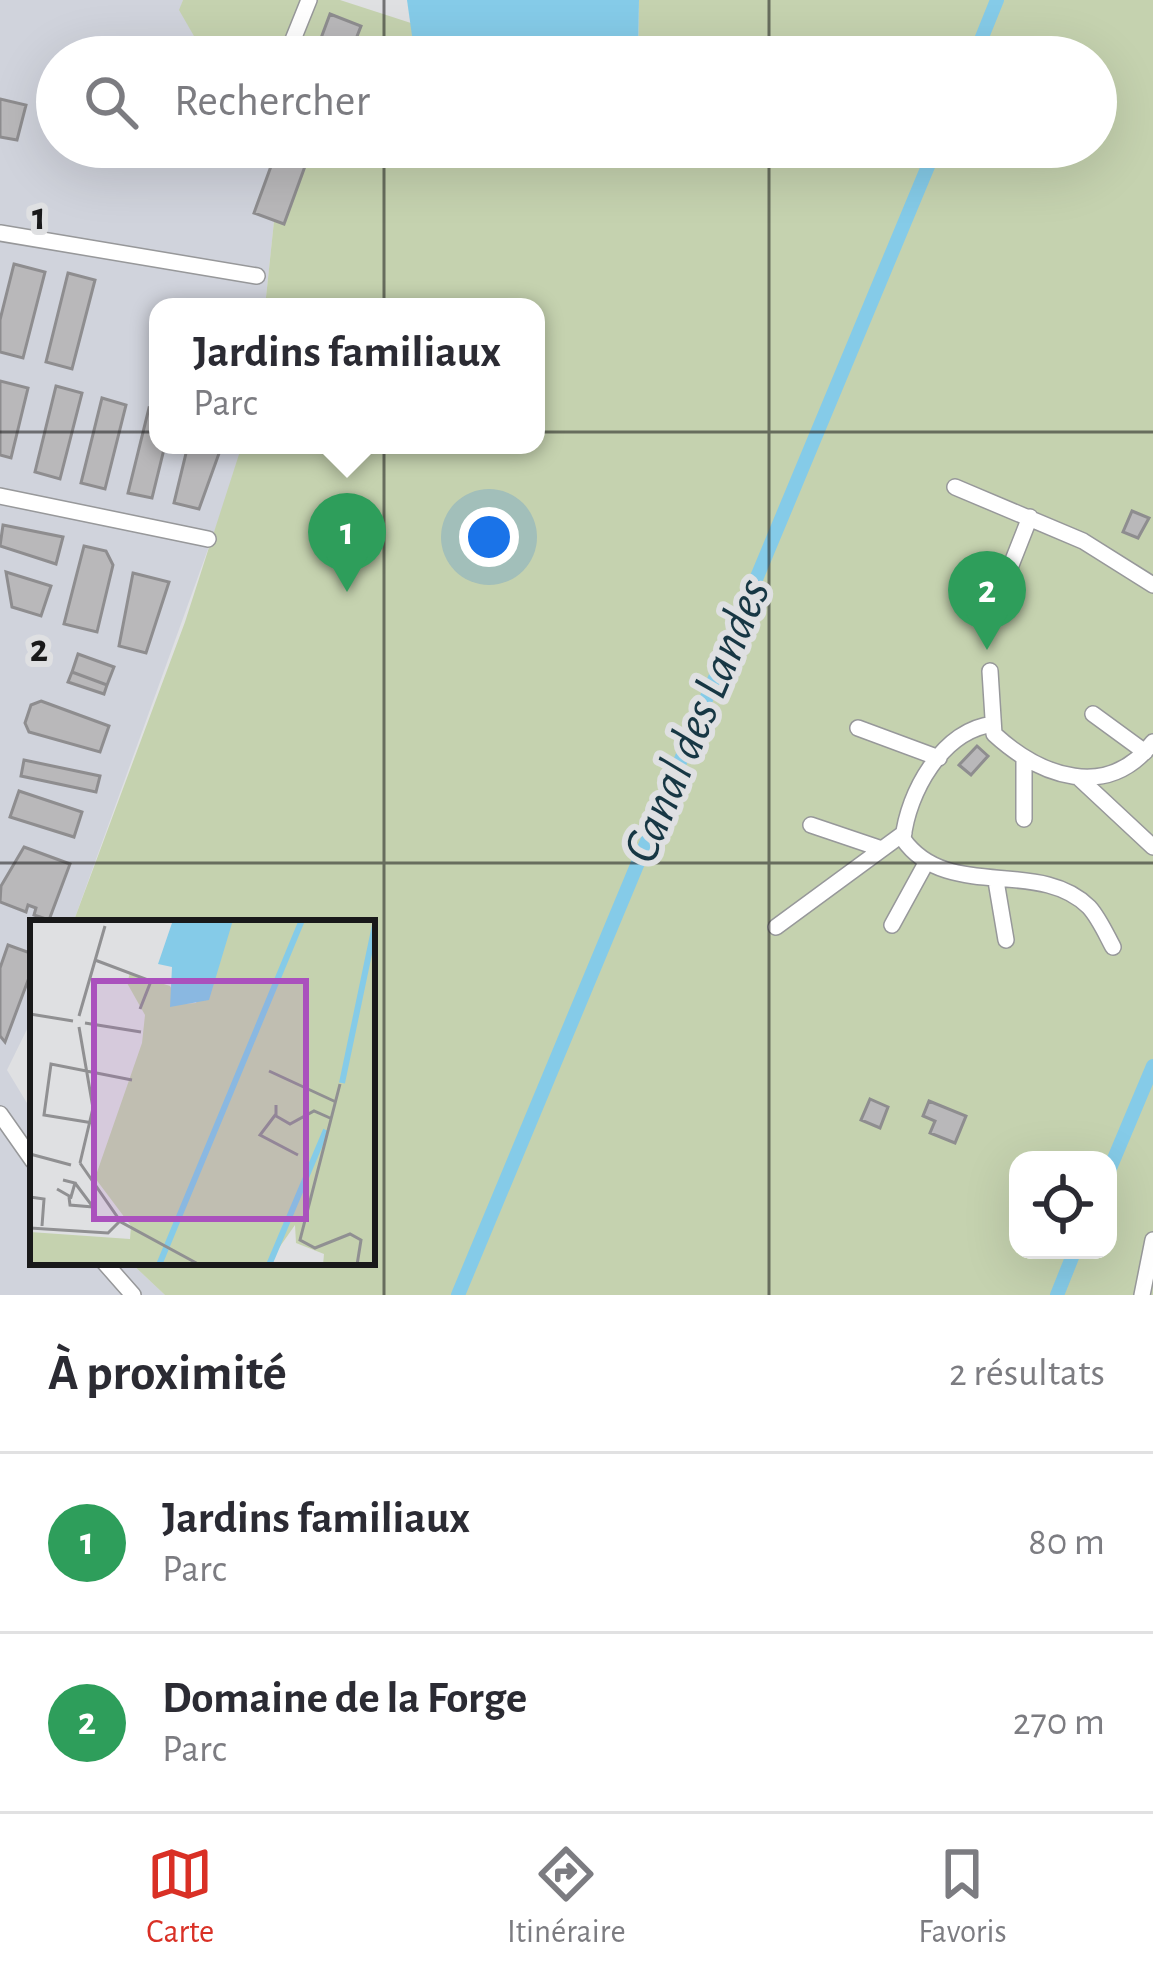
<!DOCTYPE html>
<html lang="fr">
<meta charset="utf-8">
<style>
body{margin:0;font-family:"Alegreya Sans",sans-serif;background:#f2f2f3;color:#2b2b33}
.controls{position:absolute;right:36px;bottom:36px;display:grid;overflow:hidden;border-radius:24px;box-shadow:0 12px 48px #0002}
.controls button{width:108px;height:108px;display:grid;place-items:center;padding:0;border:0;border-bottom:3px solid #e1e1e2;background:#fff;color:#2b2b33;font:60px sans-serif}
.you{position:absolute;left:489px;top:537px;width:42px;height:42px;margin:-30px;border:9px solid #fff;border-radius:50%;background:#1a73e8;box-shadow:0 0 0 18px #1a73e833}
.badge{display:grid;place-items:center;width:78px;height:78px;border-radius:50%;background:#d93025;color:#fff;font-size:39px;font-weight:700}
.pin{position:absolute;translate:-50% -99px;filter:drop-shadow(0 3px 6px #0008)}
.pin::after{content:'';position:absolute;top:63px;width:42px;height:36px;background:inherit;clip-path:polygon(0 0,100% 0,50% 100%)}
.popup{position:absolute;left:149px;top:298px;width:396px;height:156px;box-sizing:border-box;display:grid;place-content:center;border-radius:24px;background:#fff;filter:drop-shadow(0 3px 9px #0005);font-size:39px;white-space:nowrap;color:#7c7c81}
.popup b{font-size:45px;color:#2b2b33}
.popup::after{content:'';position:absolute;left:50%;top:100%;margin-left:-24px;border:24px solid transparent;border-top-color:#fff}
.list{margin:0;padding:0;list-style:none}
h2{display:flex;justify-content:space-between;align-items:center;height:156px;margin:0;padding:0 48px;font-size:51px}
h2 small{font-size:39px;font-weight:400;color:#7c7c81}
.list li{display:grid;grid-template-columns:78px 1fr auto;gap:36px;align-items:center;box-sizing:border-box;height:180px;padding:0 48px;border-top:3px solid #e1e1e2}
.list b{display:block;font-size:45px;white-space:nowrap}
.list p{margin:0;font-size:39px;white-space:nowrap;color:#7c7c81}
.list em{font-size:39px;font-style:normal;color:#7c7c81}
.icon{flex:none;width:66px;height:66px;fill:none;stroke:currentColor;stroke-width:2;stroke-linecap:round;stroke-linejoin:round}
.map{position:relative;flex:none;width:1153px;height:1295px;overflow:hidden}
.search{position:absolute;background:#fff;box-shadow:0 12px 48px #0002;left:36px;right:36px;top:36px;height:132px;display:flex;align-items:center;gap:30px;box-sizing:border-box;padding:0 42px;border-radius:66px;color:#7c7c81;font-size:45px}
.sheet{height:516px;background:#fff}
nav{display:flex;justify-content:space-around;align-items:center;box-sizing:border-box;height:168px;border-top:3px solid #e1e1e2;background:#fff;font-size:33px;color:#7c7c81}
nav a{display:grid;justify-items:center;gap:6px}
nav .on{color:#d93025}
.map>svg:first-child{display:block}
</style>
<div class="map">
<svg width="1153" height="1295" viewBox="0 0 1153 1295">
<rect width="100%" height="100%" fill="#dfe0e2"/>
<path fill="#d0d3dc" d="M0 0H183L180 10 206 57H57V147H258L278 183 265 307H158V445H242L238 466 73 923H33V1017L7 1070 33 1113V1262H130L165 1295H0Z"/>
<path fill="#c5d2af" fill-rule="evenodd" d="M183 0H340L414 24 415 57H206L179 10Z
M639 0H1153V1295H165L130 1262H372V923H73L185 622 242 445H536V307H265L278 183 258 147H1096V57H638ZM1018 1160H1108V1250H1018Z"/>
<path fill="#85cbe8" d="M407 0H639L638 57H415Z"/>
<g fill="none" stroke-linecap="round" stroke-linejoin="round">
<path stroke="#85cbe8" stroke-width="14" d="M974 57 997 0
M1108 1173 1153 1066
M458 1295 936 147
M1057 1295 1075 1250"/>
</g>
<path fill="#b9b8ba" stroke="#8e8d8f" stroke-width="3" d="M330 14 361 26 349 57H314Z
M0 99 26 105 17 140 0 137Z
M278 147H312L284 224 254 213Z
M14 264 45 272 23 358 0 352V320Z
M68 273 95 280 72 369 46 362Z
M0 381 28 388 11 458 0 455Z
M56 386 82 393 60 479 35 472Z
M102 398 126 405 105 489 81 483Z
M149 408 158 411V445H165L152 498 128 493Z
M188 445H222L199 509 174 503Z
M1132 511 1149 518 1138 538 1123 532Z
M3 525 63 537 56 564 0 546Z
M84 546 106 551 113 565 97 632 64 624Z
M6 572 51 586 41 616 12 607Z
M133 573 169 582 146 653 119 646Z
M78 654 114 667 107 685 72 672Z
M72 672 107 685 104 694 68 682Z
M41 701 109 726 100 752 29 732 25 723 31 705Z
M977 746 988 756 971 775 959 765Z
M24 760 100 776 96 792 21 776Z
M19 791 82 812 74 837 10 817Z
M24 847 70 864 49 920 34 915 36 908 28 905 26 912 0 902 1 886Z
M8 945 33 954V967L5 1042 0 1036V968Z
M870 1099 888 1107 880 1128 861 1120Z
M929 1101 966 1116 955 1143 930 1133 935 1121 923 1116Z"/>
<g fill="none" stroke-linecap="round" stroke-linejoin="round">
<defs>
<path id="minor" d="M286 57 309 0
M250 152 252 147
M0 233 257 276
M955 487 1083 541 1153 585
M0 496 208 539
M1004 583 1030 517
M990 671 994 734C1041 777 1108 801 1153 742
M1093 714 1145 752
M993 724C942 731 908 792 903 839 947 902 1039 857 1089 907 1099 918 1106 934 1113 947
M858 728 939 758
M1024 757V819
M1079 778 1153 847
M811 825 882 849
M996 881 1006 940
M892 925 926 863
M776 927 904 833
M0 1114 33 1161
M104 1262 133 1295
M1142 1295 1153 1240"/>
</defs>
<use href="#minor" stroke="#97989a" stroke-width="18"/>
<use href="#minor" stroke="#fff" stroke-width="15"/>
</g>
<path fill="none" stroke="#19191a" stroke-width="3" stroke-opacity="0.55" d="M384 0V57M769 0V57M384 147V1295M769 147V1295M0 432H1153M0 863H1153"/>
<g text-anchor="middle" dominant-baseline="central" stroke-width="12" stroke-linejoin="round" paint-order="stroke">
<g font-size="51" font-style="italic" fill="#173744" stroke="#dfe0e2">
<text transform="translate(697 721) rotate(-67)">Canal des Landes</text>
</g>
</g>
<g transform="translate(30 920)">
<rect width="345" height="345" fill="#dfe0e2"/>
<path d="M203 0H345V345H293L294 334 266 323 265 305 237 345H0V312L100 319 101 306 65 258 112 123 115 95 97 63 100 53 140 66 150 84 166 83Z" fill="#c5d2af"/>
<path d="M143 0H203L179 80 140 87 142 47 128 44Z" fill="#85cbe8"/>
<path fill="none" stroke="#85cbe8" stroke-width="6" d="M312 163 345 5M129 345 272 0M239 345 296 210"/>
<path fill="none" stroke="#909092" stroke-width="3" d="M65 40 121 61 110 89M0 94 43 101M49 96 75 6M55 103 111 112M49 107 63 188 50 243M239 151 306 182M310 164 270 320 285 328 320 314 331 320 327 345M246 185V196L260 204 284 191 300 198M246 194 230 215 268 235M63 203 14 195 21 144 102 160M0 234 41 245M50 243 91 302 170 345M27 269 41 277 45 263 33 260M0 277 14 279 12 306M39 277 40 285 63 287 45 263M0 308 78 313 90 301"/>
<path fill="#aa51bd" fill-opacity="0.15" stroke="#aa51bd" stroke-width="6" d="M64 61H276V299H64Z"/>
<rect width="345" height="345" fill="none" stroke="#19191a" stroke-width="6"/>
</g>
<g font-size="39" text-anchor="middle" font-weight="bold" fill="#19191a" stroke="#dfe0e2" stroke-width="12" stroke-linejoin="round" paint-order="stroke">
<text x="39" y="229">1</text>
<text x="39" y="661">2</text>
</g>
</svg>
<div class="controls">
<button><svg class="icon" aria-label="locate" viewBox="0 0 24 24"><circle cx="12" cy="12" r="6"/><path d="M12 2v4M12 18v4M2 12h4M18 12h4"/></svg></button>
</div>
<div class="you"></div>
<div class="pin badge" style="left:347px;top:592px;background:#2e9e5b">1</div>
<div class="popup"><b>Jardins familiaux</b>Parc</div>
<div class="pin badge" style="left:987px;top:650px;background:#2e9e5b">2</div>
<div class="search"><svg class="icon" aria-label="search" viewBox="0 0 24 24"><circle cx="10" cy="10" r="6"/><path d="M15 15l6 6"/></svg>Rechercher</div>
</div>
<section class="sheet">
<h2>À proximité<small>2 résultats</small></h2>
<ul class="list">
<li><span class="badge" style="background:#2e9e5b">1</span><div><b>Jardins familiaux</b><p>Parc</p></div><em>80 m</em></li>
<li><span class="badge" style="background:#2e9e5b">2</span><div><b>Domaine de la Forge</b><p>Parc</p></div><em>270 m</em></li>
</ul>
</section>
<nav>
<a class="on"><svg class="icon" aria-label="map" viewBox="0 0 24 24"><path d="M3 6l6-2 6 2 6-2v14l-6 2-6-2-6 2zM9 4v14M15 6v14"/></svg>Carte</a>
<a><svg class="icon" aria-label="directions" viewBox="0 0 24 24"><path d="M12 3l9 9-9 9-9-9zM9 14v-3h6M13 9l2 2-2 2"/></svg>Itinéraire</a>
<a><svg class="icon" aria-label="saved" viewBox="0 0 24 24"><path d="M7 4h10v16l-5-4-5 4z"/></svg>Favoris</a>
</nav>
